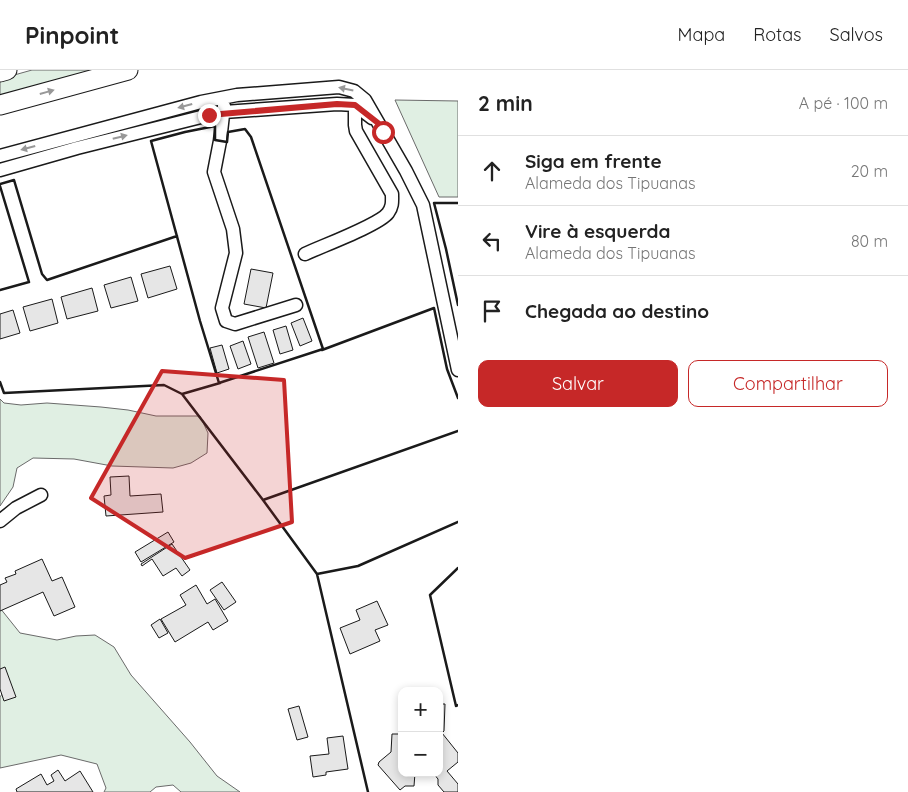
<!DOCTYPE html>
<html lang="pt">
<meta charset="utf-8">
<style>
body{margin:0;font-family:Quicksand,sans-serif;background:#f2f2f2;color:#222}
.controls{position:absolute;right:15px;bottom:15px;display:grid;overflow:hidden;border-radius:10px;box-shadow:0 2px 8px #0003}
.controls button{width:45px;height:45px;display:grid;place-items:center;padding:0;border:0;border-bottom:1px solid #e0e0e0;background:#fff;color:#222;font:25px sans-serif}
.stop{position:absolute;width:15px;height:15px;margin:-11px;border:4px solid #c62828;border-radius:50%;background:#fff}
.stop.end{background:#c62828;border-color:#fff;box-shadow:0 1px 5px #0008}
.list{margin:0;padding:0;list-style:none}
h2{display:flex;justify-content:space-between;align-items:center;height:65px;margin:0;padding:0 20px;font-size:21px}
h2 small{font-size:16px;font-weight:400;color:#767676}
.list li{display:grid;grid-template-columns:32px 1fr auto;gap:15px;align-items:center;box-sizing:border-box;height:70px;padding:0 20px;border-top:1px solid #e0e0e0}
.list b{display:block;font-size:19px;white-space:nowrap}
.list p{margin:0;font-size:16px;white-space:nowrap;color:#767676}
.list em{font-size:16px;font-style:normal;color:#767676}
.actions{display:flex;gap:10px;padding:15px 20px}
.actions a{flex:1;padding:11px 0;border:1px solid #c62828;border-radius:10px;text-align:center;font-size:18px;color:#c62828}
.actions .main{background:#c62828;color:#fff}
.icon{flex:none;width:28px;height:28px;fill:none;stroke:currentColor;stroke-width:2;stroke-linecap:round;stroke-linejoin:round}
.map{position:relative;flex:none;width:458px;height:722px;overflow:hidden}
header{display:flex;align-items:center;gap:30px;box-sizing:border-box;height:70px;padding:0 25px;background:#fff;border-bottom:1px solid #e0e0e0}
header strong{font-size:24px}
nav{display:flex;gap:28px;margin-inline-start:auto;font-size:18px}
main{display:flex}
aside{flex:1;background:#fff}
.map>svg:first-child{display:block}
</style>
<header>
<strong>Pinpoint</strong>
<nav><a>Mapa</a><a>Rotas</a><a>Salvos</a></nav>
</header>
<main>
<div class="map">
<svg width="458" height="722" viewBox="0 0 458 722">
<rect width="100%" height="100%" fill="#fff"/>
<path fill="#e0efe3" stroke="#6a6a6a" d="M32 0H93L0 26V9Z
M395 30 458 31V127H439Z
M0 329 4 333 21 335 47 333 101 337 128 340 156 346H200L208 363 207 383 191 393 173 398 112 396 74 389 33 388 17 398 13 417 0 436Z
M0 538 20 563 57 570 76 566 95 565 114 577 131 605 190 672 217 706 240 722H181L173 715 156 717 150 722H104L106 718 97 694 61 685 0 698V627L6 618 0 606Z"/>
<path fill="#e6e6e6" stroke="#1a1a1a" d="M170 196 177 219 148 228 141 204Z
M251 199 273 203 266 238 244 234Z
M131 207 138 231 111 238 104 215Z
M92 218 98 241 67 249 61 227Z
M52 229 58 253 30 261 23 237Z
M13 240 20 263 0 269V244Z
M303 248 312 271 300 276 291 253Z
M286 256 293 280 280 284 273 260Z
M264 262 274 293 258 298 248 267Z
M243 271 251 294 238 299 230 276Z
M222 275 229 299 217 303 210 278Z
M129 406 130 426 161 424 163 442 106 446 104 426 111 425 110 407Z
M168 462 174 472 141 492 135 482Z
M172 474 190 500 182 506 176 498 163 506 152 489 142 496 141 494Z
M42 489 52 511 62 507 75 537 54 546 43 522 0 541V515L7 512 5 508 16 504 15 501Z
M222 512 236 532 224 540 210 520Z
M196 515 207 534 215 529 228 551 213 560 208 552 175 572 161 549 186 535 180 525Z
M377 531 388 555 375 560 380 571 350 584 340 558 360 550 356 540Z
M160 549 168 563 159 568 151 555Z
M5 597 16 627 4 631 0 619V599Z
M439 634H445L444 661 442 663 458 683V692L447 701 458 714V722H444L438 715V709L433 703H439Z
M299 636 308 667 297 670 288 639Z
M392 664H402V703H415L414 716H405L400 720 378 695 379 692 391 682Z
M343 666 348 699 326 702V705L313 707 310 686 329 684 327 668Z
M58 700 65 711 80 701 93 722H17L16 719 41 704 47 715 54 711 51 705Z"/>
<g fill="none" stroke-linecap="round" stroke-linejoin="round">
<defs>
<path id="minor" d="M224 36 220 71 214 102 233 159 236 183 222 238 226 251 235 254 296 235
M0 86 201 32 237 25 339 17 354 21 365 30 406 101 423 135 458 300
M0 100 77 78 209 45 224 42 337 34 355 35 372 48
M305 184C322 176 379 155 388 143 393 136 392 131 392 124L356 61 355 55V35
M0 451 16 438 41 425"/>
<path id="highway" d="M0 2 7 0
M0 35 128 0"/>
</defs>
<use href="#minor" stroke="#1a1a1a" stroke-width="15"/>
<use href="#highway" stroke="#1a1a1a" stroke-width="21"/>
<use href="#minor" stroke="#fff" stroke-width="12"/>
<use href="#highway" stroke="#fff" stroke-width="19"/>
<path stroke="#1a1a1a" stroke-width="2.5" d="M215 56V70L227 72 228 62 245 59 251 67 323 279 219 313 200 251 151 71 185 62Z
M0 114 14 110 42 204 47 210 177 166
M0 116 29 212 0 220
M458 133H434L446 179 458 235
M322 280 434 238 447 299 458 328
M0 312 4 323 164 315 182 324 263 430 458 361
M182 324 220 313
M263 430 317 504 368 722
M458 498 430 525 456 636 458 635
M317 504 358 496 458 452"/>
</g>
<defs><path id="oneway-solid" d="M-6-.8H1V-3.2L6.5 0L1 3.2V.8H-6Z" transform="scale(1.25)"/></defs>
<g fill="#989898">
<use href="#oneway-solid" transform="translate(346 19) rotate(-168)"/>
<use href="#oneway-solid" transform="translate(47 22) rotate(-16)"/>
<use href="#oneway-solid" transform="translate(185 36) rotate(165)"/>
<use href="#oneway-solid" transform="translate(120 67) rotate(-14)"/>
<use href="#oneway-solid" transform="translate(28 78) rotate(165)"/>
</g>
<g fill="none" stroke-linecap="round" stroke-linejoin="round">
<path stroke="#c62828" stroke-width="6" d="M209 45 337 34 355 35 378 53 383 62"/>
</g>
<path fill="#c62828" fill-opacity="0.2" stroke="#c62828" stroke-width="4" stroke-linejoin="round" d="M162 301 284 310 292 452 185 488 91 428Z"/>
</svg>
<div class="controls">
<button>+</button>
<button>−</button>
</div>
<div class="stop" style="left:383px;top:62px"></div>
<div class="stop end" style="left:209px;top:45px"></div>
</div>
<aside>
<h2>2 min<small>A pé · 100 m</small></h2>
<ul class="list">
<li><svg class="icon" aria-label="ahead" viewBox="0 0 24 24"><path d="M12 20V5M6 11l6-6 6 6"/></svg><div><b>Siga em frente</b><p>Alameda dos Tipuanas</p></div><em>20 m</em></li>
<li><svg class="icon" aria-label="left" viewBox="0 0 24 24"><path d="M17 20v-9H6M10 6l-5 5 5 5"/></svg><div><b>Vire à esquerda</b><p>Alameda dos Tipuanas</p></div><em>80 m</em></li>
<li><svg class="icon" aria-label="arrive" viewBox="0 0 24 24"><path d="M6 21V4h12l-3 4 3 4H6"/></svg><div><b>Chegada ao destino</b></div></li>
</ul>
<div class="actions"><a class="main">Salvar</a><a>Compartilhar</a></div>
</aside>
</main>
